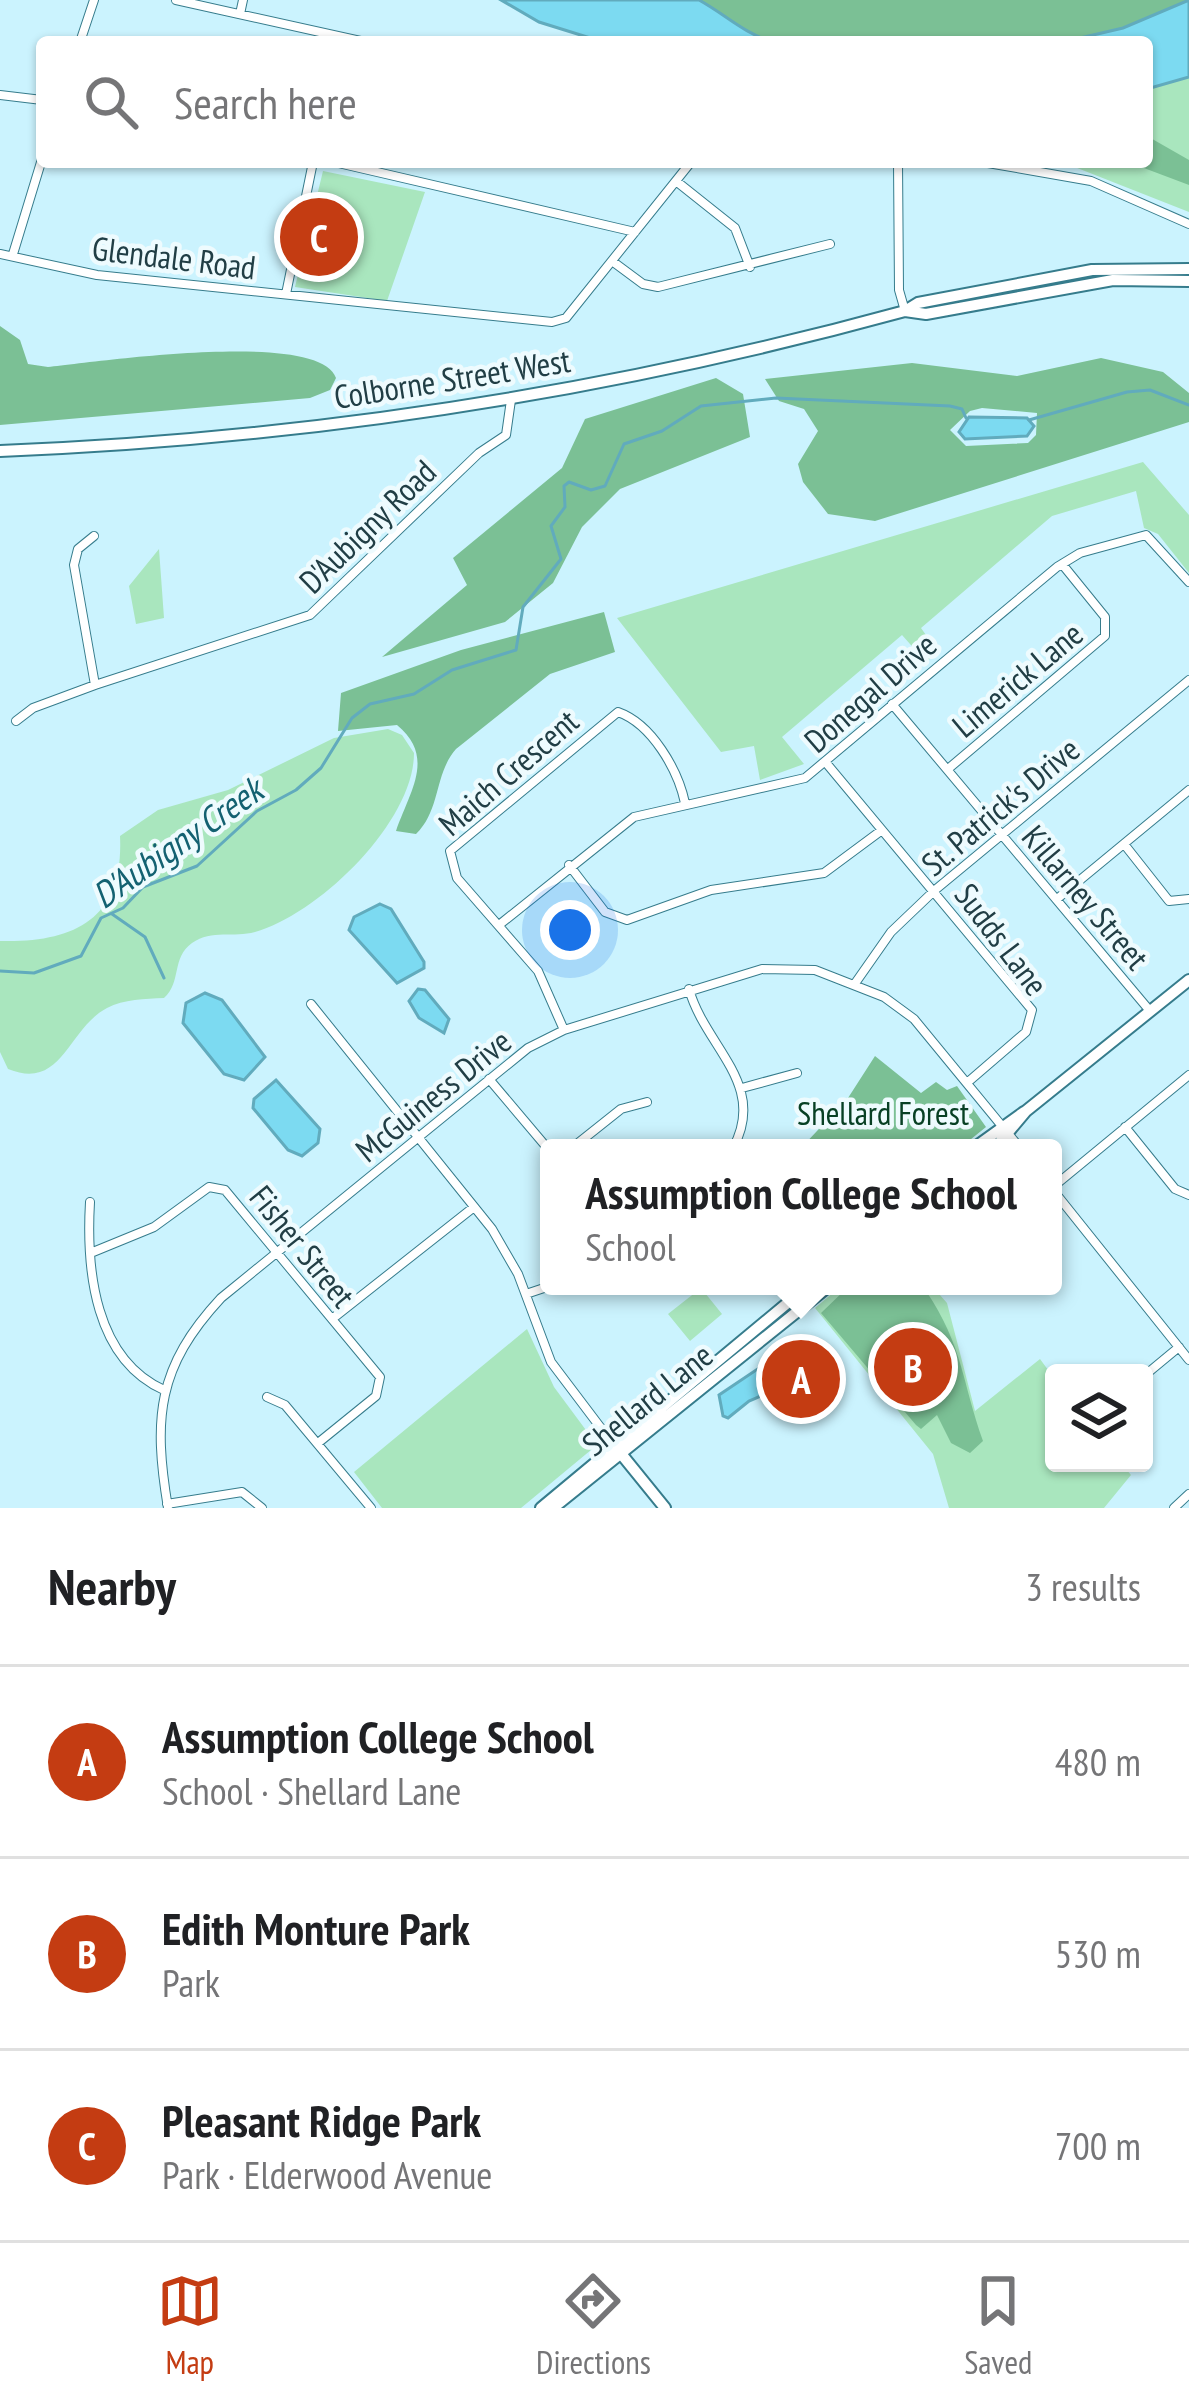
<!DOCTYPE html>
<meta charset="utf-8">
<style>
body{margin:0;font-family:"PT Sans Narrow",sans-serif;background:#f2f2f2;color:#202124}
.controls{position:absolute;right:36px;bottom:36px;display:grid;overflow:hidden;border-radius:12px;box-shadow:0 3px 9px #0004}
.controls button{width:108px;height:108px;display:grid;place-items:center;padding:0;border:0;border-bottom:3px solid #e0e0e0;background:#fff;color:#202124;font:60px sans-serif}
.you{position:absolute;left:570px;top:930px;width:42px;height:42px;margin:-30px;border:9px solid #fff;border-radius:50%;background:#1a73e8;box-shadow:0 0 0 18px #1a73e833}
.badge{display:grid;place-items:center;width:78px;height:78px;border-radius:50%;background:#c43c12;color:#fff;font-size:39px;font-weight:700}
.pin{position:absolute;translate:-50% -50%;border:6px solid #fff;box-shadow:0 3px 12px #0006}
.popup{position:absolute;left:540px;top:1139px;width:522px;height:156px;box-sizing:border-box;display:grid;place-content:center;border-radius:12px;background:#fff;filter:drop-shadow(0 3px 9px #0005);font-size:39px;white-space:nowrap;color:#757577}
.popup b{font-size:45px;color:#202124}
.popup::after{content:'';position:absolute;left:50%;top:100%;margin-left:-24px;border:24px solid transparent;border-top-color:#fff}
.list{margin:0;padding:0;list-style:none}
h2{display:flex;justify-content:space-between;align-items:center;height:156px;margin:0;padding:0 48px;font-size:51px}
h2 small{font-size:39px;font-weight:400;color:#757577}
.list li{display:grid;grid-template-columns:78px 1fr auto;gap:36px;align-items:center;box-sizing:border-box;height:192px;padding:0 48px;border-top:3px solid #e0e0e0}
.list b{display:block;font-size:45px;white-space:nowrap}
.list p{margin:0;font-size:39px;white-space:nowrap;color:#757577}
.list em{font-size:39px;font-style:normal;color:#757577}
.icon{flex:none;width:66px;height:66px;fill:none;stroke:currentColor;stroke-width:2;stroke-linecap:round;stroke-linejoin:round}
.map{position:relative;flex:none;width:1189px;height:1508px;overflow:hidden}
.search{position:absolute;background:#fff;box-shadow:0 3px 9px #0004;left:36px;right:36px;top:36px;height:132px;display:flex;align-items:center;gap:30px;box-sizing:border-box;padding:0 42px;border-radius:12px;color:#757577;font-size:45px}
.sheet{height:732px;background:#fff}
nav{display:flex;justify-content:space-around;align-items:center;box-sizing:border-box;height:168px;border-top:3px solid #e0e0e0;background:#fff;font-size:33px;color:#757577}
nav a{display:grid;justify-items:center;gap:6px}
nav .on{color:#c43c12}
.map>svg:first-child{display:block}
</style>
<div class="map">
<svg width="1189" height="1508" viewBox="0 0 1189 1508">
<rect width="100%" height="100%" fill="#cbf3fe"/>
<path fill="#a9e6be" d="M1189 77V212L1062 162H1147V89Z
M323 171 425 192 387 301 295 287Z
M1143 462 1189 515V573L1158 534 1144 528 1136 491 1052 516 921 628 938 652 926 662 902 635 782 737 804 764 760 780 754 746 721 752 617 618Z
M159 549 164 618 136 624 129 586Z
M388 729 402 735 414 753C414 822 319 914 255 932 234 938 212 929 192 943 171 958 182 982 164 998 145 999 124 999 107 1008 67 1029 63 1091 8 1069L0 1052V941C76 943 124 918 120 836L158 810 228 790 334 738Z
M841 1286H932L947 1303 975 1411 1040 1359 1054 1378V1463H1121L1131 1475 1104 1508H949L933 1454 815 1308Z
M701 1288 722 1314 690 1341 668 1314Z
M527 1329 554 1387 597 1445 521 1508H382L354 1472Z"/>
<path fill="#7bc095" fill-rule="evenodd" d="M699 0H1188L1123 28 1063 42H772C742 32 726 15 699 0Z
M1147 136 1189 160V185L1128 162H1147Z
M0 326 20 340 28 364 48 367C96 362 319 329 336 378L330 390 310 398 0 425Z
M1101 358 1163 372 1189 393V422L875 521 828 514 803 482 798 464 818 431 804 409 779 401 765 379 912 363 1017 376ZM982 408 1037 413 1036 435 1028 443 966 446 950 430 970 411Z
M716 378 743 394 750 437 620 489 582 527 553 583 505 622 382 657 467 585 453 558 562 468 585 419Z
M604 612 615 652 550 674 456 749C434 774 441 810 416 834L396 831C410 791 436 757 397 725L338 731 341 693 461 650Z
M875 1056 921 1093 936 1082 947 1090 957 1086 986 1127 960 1148H801L848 1098Z
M849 1286H922L926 1291C963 1346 962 1382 983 1441L970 1453 951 1443 937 1415 921 1429 916 1425 821 1313Z"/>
<path fill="#7cdaf1" stroke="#61abbd" stroke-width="3" d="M501 0H699C726 15 742 32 772 42H603L539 22Z
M1189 0V77L1147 89V42H1063L1123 28Z
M969 417 1027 418 1034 426 1027 436 965 439 959 432Z
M380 904 391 909 424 962V968L397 983 349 930 354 917Z
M418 989 425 990 449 1019 444 1033 419 1018 409 1001Z
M205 993 222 1000 265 1057 244 1080 224 1074 183 1023 186 1003Z
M276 1080 320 1129 318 1143 302 1156 288 1150 253 1108 254 1099Z
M771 1360 793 1373V1382L749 1401 728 1418 723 1416 719 1395Z"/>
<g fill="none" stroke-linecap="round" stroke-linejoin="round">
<path stroke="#61abbd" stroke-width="3" d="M1029 420 1127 392 1150 390 1189 405
M112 914 145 937 164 978
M0 971 34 973 81 956 101 918 123 908 143 887 197 866 257 811 296 790 321 768 352 718 370 704 414 694 452 670 516 650 523 607 561 559 551 526 565 507 564 486 569 482 591 490 605 486 624 444 662 431 701 406 776 398 950 406 962 409 966 418"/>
<defs>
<path id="street" d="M176 0 365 42
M240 14 243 0
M80 42 94 0
M0 95 42 100
M334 162 635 232
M898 162 899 290 905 311
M982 162 1091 181 1189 224
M676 181 735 228 750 267
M0 254 97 275 552 322 566 318 691 162
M13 254 42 159
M612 261 643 284 658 287 830 244
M286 294 313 162
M94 536 78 549 74 565 95 685
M892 704 1150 1011
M16 721 33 708 95 685 310 615 479 453 506 435 511 400
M827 764 1032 1010 1026 1032 968 1082
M948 769 1105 636V617L1062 564
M1124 844 1169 901 1189 899
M569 865 605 912 627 920 711 890 824 873 882 830
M1057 899 1189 790
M499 925 634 817 805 778 1057 567 1080 553 1146 535 1189 582
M856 982 891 932 935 890 1189 680
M689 989C705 1047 768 1084 733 1148
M311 1004 492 1229 518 1274 551 1362 616 1448
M564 1030 538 971 457 878 450 851 618 712C652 724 678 770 685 803
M489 1079 549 1150
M742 1088 797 1073
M1125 1127 1175 1189 1189 1195
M572 1148 621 1109 647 1102
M1053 1187 1189 1075
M1053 1190 1189 1360
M90 1202C86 1271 95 1359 164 1390
M93 1252 154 1227 209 1187 225 1190 380 1377 376 1396 318 1443
M526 1294 550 1286
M332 1319 474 1207
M1144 1376 1179 1347
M267 1397 285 1405 371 1508
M167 1504 242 1492 262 1508
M168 1508C153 1418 157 1367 221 1298L528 1048 564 1030 762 969 815 970 884 997 914 1019 1020 1148
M1174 1508 1189 1494"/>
<path id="secondary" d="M905 311 926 314 1113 280 1189 281
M0 451C306 439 610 392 905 311L918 303 1092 270 1189 269
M974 1148 1024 1112
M995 1148 1026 1111 1189 980
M618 1450 665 1508
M541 1508 808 1286
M553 1508 829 1286"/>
</defs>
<use href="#street" stroke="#367c8c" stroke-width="10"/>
<use href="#secondary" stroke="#367c8c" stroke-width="14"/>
<use href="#street" stroke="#fff" stroke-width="8"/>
<use href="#secondary" stroke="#fff" stroke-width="10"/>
</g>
<g text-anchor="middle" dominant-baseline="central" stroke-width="9" stroke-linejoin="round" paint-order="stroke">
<g font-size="33" fill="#213e45" stroke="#eefbfe">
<text transform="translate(174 257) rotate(7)">Glendale Road</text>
<text transform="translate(452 378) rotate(-9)">Colborne Street West</text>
<text transform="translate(367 526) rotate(-44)">D'Aubigny Road</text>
<text transform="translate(1017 679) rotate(-40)">Limerick Lane</text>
<text transform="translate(870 692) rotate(-41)">Donegal Drive</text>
<text transform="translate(508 772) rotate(-41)">Maich Crescent</text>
<text transform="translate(1000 806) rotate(-40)">St. Patrick's Drive</text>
<text transform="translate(1086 897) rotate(50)">Killarney Street</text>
<text transform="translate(1002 939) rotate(53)">Sudds Lane</text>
<text transform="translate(433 1095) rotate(-39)">McGuiness Drive</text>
<text transform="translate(303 1246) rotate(51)">Fisher Street</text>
<text transform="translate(647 1399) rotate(-39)">Shellard Lane</text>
</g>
<g font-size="33" fill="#084024" stroke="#eefbfe">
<text x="883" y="1112">Shellard Forest</text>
</g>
<g font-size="36" font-style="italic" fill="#136171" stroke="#eefbfe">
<text transform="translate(177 842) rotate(-35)">D'Aubigny Creek</text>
</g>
</g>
</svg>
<div class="controls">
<button><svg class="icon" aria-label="layers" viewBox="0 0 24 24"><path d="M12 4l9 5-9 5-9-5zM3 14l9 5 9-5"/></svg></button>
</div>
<div class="you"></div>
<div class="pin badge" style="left:801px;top:1379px">A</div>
<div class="popup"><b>Assumption College School</b>School</div>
<div class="pin badge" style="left:913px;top:1367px">B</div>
<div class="pin badge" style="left:319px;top:237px">C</div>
<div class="search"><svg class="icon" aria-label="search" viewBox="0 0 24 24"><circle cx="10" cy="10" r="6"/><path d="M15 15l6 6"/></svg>Search here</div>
</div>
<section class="sheet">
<h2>Nearby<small>3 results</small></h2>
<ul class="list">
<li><span class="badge">A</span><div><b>Assumption College School</b><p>School · Shellard Lane</p></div><em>480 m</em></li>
<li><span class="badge">B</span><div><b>Edith Monture Park</b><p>Park</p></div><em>530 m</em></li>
<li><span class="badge">C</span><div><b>Pleasant Ridge Park</b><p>Park · Elderwood Avenue</p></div><em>700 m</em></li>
</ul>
</section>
<nav>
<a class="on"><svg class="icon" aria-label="map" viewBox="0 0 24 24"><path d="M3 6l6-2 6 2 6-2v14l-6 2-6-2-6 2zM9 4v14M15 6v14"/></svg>Map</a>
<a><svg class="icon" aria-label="directions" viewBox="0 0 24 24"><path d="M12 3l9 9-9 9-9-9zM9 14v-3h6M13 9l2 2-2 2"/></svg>Directions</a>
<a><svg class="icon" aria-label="saved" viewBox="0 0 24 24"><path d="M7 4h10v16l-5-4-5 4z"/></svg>Saved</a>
</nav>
